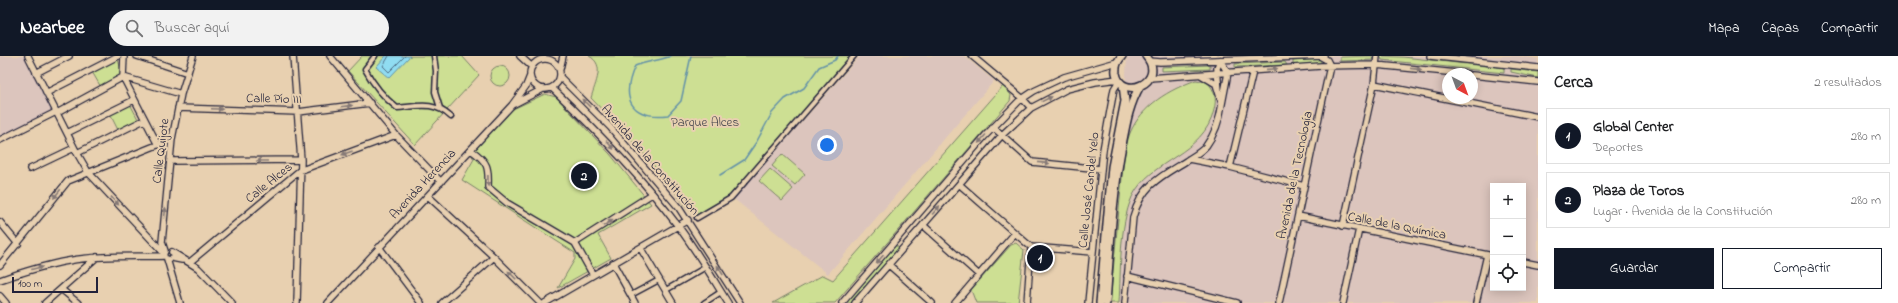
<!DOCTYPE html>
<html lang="es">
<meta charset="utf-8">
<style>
body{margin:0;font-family:"Indie Flower",sans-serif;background:#f2f2f2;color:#202124}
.controls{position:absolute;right:12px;bottom:12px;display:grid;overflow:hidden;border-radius:0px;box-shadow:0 2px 10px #0003}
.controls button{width:36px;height:36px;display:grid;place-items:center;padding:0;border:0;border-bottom:1px solid #e0e0e0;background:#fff;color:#202124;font:20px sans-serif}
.compass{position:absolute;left:1442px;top:12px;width:36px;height:36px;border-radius:50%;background:#fff;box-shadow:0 2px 10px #0003;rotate:139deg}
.scale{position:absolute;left:12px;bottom:10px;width:86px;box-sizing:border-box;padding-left:4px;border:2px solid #22223b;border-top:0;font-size:11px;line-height:14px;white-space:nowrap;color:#22223b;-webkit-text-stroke:3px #e8d0b0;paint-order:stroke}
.you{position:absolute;left:827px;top:89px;width:14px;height:14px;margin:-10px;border:3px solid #fff;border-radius:50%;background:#1a73e8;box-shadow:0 0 0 6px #1a73e833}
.badge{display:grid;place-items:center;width:26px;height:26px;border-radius:50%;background:#111827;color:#fff;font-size:13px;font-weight:700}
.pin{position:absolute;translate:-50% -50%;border:2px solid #fff;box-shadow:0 1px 4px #0006}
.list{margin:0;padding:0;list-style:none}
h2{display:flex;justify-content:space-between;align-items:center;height:52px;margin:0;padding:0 16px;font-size:17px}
h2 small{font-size:13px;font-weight:400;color:#757577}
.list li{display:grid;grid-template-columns:26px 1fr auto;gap:12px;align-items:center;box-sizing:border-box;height:56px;margin:0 8px 8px;padding:0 8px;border:1px solid #e0e0e0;border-radius:0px}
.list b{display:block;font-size:15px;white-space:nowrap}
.list p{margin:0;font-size:13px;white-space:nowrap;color:#757577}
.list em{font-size:13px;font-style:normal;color:#757577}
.actions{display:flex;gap:8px;padding:12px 16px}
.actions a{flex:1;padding:9px 0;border:1px solid #111827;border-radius:0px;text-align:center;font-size:14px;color:#111827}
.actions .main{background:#111827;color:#fff}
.icon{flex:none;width:22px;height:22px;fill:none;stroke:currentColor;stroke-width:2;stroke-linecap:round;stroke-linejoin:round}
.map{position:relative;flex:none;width:1538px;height:247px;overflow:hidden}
header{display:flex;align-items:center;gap:24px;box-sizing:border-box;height:56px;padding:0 20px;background:#111827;color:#fff}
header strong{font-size:19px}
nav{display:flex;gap:22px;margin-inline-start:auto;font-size:14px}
.search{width:280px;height:36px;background:#f2f2f2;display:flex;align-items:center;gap:10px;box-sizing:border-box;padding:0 14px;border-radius:22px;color:#757577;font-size:15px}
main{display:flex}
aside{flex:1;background:#fff}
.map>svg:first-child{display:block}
</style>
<header>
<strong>Nearbee</strong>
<div class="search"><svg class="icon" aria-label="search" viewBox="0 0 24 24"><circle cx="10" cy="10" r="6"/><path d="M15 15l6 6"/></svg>Buscar aquí</div>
<nav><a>Mapa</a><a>Capas</a><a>Compartir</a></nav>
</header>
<main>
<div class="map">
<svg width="1538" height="247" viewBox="0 0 1538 247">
<rect width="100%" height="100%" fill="#e8d0b0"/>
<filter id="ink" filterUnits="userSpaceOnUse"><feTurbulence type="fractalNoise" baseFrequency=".025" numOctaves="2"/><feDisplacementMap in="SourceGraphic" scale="8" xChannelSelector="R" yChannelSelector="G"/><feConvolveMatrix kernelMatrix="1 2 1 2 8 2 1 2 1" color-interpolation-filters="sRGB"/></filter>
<g filter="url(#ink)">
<path fill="#dcc5bd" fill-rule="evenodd" d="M0 0H28L56 56 0 84Z
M860 0H964L994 25 828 218 734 143Z
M1127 0H1517L1538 3V247H1113ZM1448 18H1472V42H1448ZM1493 130H1523V232H1493Z"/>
<path fill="#cddf93" stroke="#788067" d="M117 0 123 21 102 33 91 14Z
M362 0H462L479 19 415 89 348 15Z
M589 0H851L730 139 694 160 646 100 591 42C595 27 606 9 589 0Z
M1372 0 1373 4 1340 5V1Z
M1380 0 1403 1 1504 12V17L1382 4Z
M1319 3 1322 7 1293 9V5Z
M1285 6 1287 9 1235 11V8Z
M1210 9V13L1162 15V11Z
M490 20a10 10 0 1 1 20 0a10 10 0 1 1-20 0Z
M1511 13 1538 16V22L1511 16Z
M1196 24 1207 26C1215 34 1217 43 1214 54 1204 99 1150 103 1132 141 1119 171 1121 214 1119 247H1110L1124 101C1126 94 1127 84 1130 77 1142 49 1169 34 1196 24Z
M1003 30 1011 39 1010 45 835 247H773L823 219 833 224Z
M545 38 556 41 610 98 651 148 598 179 611 202 558 232 575 203V197L462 124 474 103 471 98 513 53Z
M129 46 139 65 119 76 109 56Z
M782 98 805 118 795 129 772 110Z
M770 113 793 133 782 145 759 125Z
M893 187 901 194 855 247H842Z
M1016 187 1024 194 1018 247H976L971 234 1011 189Z"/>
<path fill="#90dcf1" stroke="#6492a8" d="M386 0H410L389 22 376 11Z"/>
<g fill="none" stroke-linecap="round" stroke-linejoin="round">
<path stroke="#4e6c84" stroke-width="1" d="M389 0 383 10 389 16 405 0"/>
<path stroke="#6492a8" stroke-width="1.5" d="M671 0C659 5 647 5 635 10 620 43 631 63 668 59L681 45 691 0
M720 119 744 104 757 85 772 57 785 43 804 32 819 11 835 4 838 0"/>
<defs>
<path id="pedestrian" d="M375 0 365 13C373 28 383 41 397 52 419 50 434 45 451 61
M434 0 436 15 435 36 440 52
M697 162 731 142 854 0
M666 234 706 211
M631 239 659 224
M704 247 721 236"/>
<path id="minor" d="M28 0 77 97 88 116 164 197
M124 0 123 21 158 89
M137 0 188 17
M293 0 301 104 297 247
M330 0 396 79 441 126
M520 0 532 11
M972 0 1022 42 1031 52
M1430 0 1538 12
M530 18a15 15 0 1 1 30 0a15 15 0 1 1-30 0Z
M1149 5 1160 6 1324 0
M560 13 563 0
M36 17 69 0
M1201 19 1216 28 1222 48 1228 17 1220 4 1217 12 1219 36
M1472 19 1538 26
M560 21 610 71 679 152 740 247
M1149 22 1321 10 1376 9 1467 18
M1374 28 1538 61
M552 32C597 75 641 120 678 170 696 194 712 221 728 247
M46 37 118 0
M514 48 543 33
M178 52 298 56 370 47
M57 57 123 21 181 38
M993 71 1032 106 1101 113
M67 77 134 44
M0 84 56 56
M471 94C488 106 489 111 488 131L507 147 575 187 593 219
M77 97 144 64
M1189 103 1230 111 1304 130
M171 105 301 104
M1230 111 1253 15
M30 113 74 92
M959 128 1031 191 1093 196
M428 140 494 201 540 247
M1298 160 1493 200
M0 166 18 188
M923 169 979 219
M1343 170 1374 28 1377 0
M575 187 652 138
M379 191 421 247
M641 193 673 247
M165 195 162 186 172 83 181 38 193 0
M172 196 198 212 232 247
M172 202 182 204
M167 203 180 247
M190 206 299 115 396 79
M1523 206 1538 209
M613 207 635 247
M0 209 68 125 172 83
M889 209 932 247
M1127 220 1237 247
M0 224C23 216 45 209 68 205 100 199 132 201 164 200
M61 233 78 247
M0 240 6 247
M45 247 97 201
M328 247 512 49 526 30 530 20
M442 247 494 201
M545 247 688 164
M842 247 985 80 1019 45 1034 35 1064 21 1117 6
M855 247 1002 79 1031 52 1067 33 1095 26 1118 23
M955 247 1015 177
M1027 247 1031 191
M1088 247 1103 94 1114 33 1119 25
M1125 247 1133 161C1142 129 1160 121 1186 105 1193 100 1200 97 1206 90 1215 78 1220 62 1222 48
M1279 247 1330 10 1327 4 1320 0
M1343 247 1359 173
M1476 247 1487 199"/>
<path id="tertiary" d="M1122 0C1117 5 1115 10 1116 17 1121 46 1168 26 1146 0
M1100 247 1112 111 1125 45 1123 29
M1106 247C1110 194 1112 141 1122 89 1126 68 1129 49 1140 30"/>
</defs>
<use href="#pedestrian" stroke="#22223b" stroke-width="7"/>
<use href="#minor" stroke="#22223b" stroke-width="8"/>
<use href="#tertiary" stroke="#22223b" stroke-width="10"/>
<use href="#pedestrian" stroke="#e8d0b0" stroke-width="4"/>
<use href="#minor" stroke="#e8d0b0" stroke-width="5.5"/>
<use href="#tertiary" stroke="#e8d0b0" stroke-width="7"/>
</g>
<defs><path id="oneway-solid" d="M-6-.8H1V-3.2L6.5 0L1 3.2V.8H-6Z"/></defs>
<g fill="#857976">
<use href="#oneway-solid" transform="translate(1272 13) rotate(-4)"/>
<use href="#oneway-solid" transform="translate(1416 13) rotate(6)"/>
<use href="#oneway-solid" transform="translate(1047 43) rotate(-26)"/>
<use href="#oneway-solid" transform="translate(586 47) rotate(-135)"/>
<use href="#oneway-solid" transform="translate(347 50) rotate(-7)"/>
<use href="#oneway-solid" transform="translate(217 53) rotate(2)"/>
<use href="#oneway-solid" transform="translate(982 83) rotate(131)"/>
<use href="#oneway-solid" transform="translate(610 89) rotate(49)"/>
<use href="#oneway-solid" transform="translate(347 97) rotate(160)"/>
<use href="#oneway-solid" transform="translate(262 105) rotate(180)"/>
<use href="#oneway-solid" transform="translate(1044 107) rotate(6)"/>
<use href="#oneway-solid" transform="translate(488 125) rotate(89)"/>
<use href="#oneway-solid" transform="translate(57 138) rotate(128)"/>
<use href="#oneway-solid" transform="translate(115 145) rotate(47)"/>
<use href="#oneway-solid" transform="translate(936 154) rotate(-49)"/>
<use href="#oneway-solid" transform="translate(165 157) rotate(-84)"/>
<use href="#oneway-solid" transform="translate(608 167) rotate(-31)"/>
<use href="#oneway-solid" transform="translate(880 203) rotate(131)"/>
<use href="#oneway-solid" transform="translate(37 212) rotate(-14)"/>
<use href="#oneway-solid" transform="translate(720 214) rotate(-122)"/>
<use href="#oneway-solid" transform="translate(512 219) rotate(-135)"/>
</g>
</g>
<g text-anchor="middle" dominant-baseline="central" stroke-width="4" stroke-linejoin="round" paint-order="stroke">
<g font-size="13" fill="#22223b" stroke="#e8d0b0">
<text transform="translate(274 43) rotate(1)">Calle Pío III</text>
<text transform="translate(161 95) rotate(-83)">Calle Quijote</text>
<text transform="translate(650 104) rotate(49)">Avenida de la Constitución</text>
<text transform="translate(1295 119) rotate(-78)">Avenida de la Tecnología</text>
<text transform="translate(269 127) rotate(-39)">Calle Alces</text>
<text transform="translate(423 128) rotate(-47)">Avenida Herencia</text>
<text transform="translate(1089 134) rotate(-84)">Calle José Candel Yelo</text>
<text transform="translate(1397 170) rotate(11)">Calle de la Química</text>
</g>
<g font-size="13" fill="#3c3e48" stroke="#e8d0b0">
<text x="705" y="66">Parque Alces</text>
</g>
</g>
</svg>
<div class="controls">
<button>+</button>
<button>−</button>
<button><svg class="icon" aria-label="locate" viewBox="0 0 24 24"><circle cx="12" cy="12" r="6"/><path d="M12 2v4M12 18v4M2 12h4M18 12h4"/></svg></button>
</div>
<svg class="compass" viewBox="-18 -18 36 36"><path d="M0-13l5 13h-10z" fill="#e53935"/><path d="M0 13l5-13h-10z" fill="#757577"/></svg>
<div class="scale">100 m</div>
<div class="you"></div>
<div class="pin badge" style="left:1040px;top:202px">1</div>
<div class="pin badge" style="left:584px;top:120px">2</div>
</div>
<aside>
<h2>Cerca<small>2 resultados</small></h2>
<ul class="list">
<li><span class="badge">1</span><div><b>Global Center</b><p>Deportes</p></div><em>280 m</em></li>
<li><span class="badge">2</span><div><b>Plaza de Toros</b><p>Lugar · Avenida de la Constitución</p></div><em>280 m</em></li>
</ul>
<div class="actions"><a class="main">Guardar</a><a>Compartir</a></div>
</aside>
</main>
